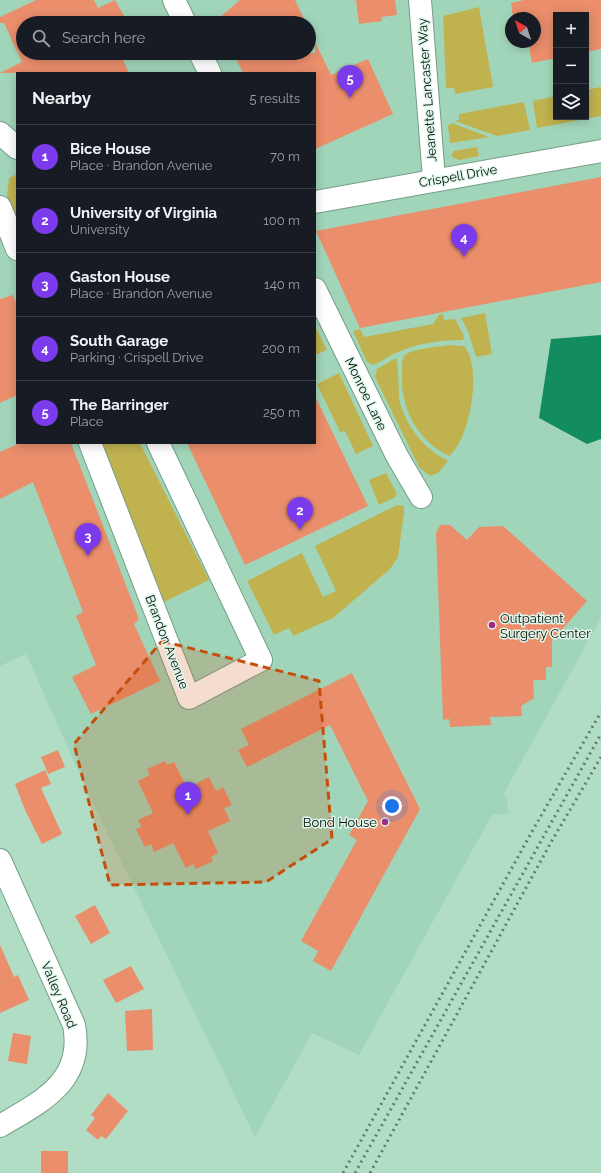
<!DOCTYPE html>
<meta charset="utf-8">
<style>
body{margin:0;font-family:Raleway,sans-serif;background:#20242c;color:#f1f3f6}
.controls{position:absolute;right:12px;top:12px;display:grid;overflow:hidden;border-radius:0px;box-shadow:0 2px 10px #0003}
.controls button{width:36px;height:36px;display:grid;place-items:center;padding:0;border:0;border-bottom:1px solid #363941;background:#171b24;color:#f1f3f6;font:20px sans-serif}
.compass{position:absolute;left:505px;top:12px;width:36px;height:36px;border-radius:50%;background:#171b24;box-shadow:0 2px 10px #0003;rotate:321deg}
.you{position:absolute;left:392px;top:806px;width:14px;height:14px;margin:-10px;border:3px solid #fff;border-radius:50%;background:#1a73e8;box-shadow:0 0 0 6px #1a73e833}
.badge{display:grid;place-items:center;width:26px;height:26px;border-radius:50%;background:#7c3aed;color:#fff;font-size:13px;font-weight:700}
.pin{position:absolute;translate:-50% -33px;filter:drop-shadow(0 1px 2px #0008)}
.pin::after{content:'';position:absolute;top:21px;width:14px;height:12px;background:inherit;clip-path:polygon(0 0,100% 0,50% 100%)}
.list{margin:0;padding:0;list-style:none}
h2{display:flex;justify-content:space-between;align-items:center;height:52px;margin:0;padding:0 16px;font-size:17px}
h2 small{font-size:13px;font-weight:400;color:#9ea1a6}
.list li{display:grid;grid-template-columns:26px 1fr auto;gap:12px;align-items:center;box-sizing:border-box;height:64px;padding:0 16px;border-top:1px solid #363941}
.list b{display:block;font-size:15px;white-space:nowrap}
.list p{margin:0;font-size:13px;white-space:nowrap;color:#9ea1a6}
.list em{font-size:13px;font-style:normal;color:#9ea1a6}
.icon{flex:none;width:22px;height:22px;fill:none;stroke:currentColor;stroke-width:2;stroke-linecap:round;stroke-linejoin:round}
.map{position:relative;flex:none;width:601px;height:1173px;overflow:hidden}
.search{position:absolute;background:#171b24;box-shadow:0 2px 10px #0003;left:16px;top:16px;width:300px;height:44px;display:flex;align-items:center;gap:10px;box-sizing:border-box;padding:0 14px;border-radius:22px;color:#9ea1a6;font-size:15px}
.panel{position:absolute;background:#171b24;box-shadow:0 2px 10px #0003;left:16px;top:72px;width:300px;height:372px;border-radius:0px}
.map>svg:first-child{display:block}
</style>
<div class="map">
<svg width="601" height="1173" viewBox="0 0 601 1173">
<rect width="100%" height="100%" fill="#b1ddc5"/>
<path fill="#a1d5b9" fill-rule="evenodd" d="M0 0H601V618L503 795 506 796 509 813 492 815 359 1055 312 1033 255 1137 86 789 26 654 0 666ZM556 15H586V117H556ZM511 18H535V42H511ZM23 23H309V53H23ZM17 73H315V443H17Z"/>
<path fill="#c0b24f" d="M479 7 493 87 455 94 454 88H447L446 86 443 16Z
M601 87V116L537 128 533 101 556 96V117H586V90Z
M524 102 530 130 497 136 455 121 459 120V114Z
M452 123 489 137 451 143 450 142 448 126Z
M477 147 479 156 459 160 451 156 454 151Z
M17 174V219L7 196 9 178Z
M485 313 492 354 476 357 468 331 461 318Z
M443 314 444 320 455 319 464 336 463 340C440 340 419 343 398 352 389 356 381 362 373 365L367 362 353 331 360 329 364 337 433 324 439 315Z
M315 326 327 350 315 355Z
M451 345 464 346C483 366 470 440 449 456 418 441 400 408 402 374 402 370 401 360 404 356 409 349 442 346 451 345Z
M396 358C399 361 398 395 400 403 405 420 416 438 430 449 435 454 442 457 448 461L438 473 430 476 419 467 375 377 377 369Z
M339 373 373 446 356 454 345 431 340 432 317 384Z
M101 443H140L209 580 162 603Z
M386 473 397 494 395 497 379 505 369 480Z
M397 505 404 506V512L398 557 390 569 333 618 293 636 289 628 274 635 247 581 302 553 323 597 336 591 315 546Z"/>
<path fill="#138c5f" d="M601 335V439L587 444 539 418 551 339Z"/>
<path fill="#ea8e6c" d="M36 0H94L98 8 115 0 128 23H23V53H120L129 73H0L22 62 4 23H0V17Z
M240 0H295L306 23H213Z
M356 0H395L397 15 381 17 382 21 359 24Z
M524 0H601V49L586 52V15H556V58L532 63 528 42H535V18H513L511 3Z
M315 42 331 75 368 59 393 114 315 149V73H243L233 53H315Z
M601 177V282L360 328 316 231Z
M13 295 17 306V395L0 403V299Z
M315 396 368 506 245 565 187 443H315Z
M20 443H71L139 619 134 624 160 681 91 714 72 677 96 665 76 616 83 612 33 482 0 499V452Z
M440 525H450L467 540 479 527 503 526 587 601 552 641V667H546V680H533L534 698 521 706 522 716 490 717 491 725 450 727 449 719 443 720 436 533Z
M352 673 420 809 331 971 313 961 318 951 301 941 357 840 349 835 368 801 330 725 247 767 238 750 249 745 241 729Z
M58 750 65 767 48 774 41 757Z
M165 761 167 765 174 762 187 788 209 777 216 791 223 787 232 805 224 808 230 821 208 831 218 853 211 857 213 861 196 869 193 864 186 868 173 843 154 852 151 844 145 847 136 829 142 827 138 820 153 813 138 781 150 775 147 769Z
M45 770 51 784 41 788 62 834 42 844 25 810 15 784Z
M95 905 110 933 91 944 75 916Z
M0 945 14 977 18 975 29 1000 0 1013Z
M131 966 144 989 116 1003 103 980Z
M152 1009 153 1050 127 1051 125 1011Z
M13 1033 31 1036 27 1064 8 1061Z
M108 1093 128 1111 106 1139 101 1136 98 1140 86 1130 95 1118 91 1115Z
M41 1151H68V1173H41Z"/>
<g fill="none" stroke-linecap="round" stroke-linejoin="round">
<defs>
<path id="minor" d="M174 0 185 23
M420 0 434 179
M200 53 210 73
M0 133 17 148
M315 202 601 151
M0 207 17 249
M315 289 397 456 421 497
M90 443 189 698 261 660 158 443
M0 860 74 1025C85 1081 41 1102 0 1126"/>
</defs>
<use href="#minor" stroke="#739e87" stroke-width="24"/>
<use href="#minor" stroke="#fff" stroke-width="22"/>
<path stroke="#607e6e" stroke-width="3" stroke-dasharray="2 4" stroke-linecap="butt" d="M343 1173 534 828 601 712
M355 1173 601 734
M370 1173 550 844 601 757"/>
</g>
<path fill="#c64e0c" fill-opacity="0.2" stroke="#c64e0c" stroke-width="3" stroke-dasharray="8 5" stroke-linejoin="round" d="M162 641 319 681 332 839 266 882 110 885 74 744Z"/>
<g fill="#a32b82" stroke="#e2f8ec" stroke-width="1.5">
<circle cx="492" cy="625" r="4"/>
<circle cx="385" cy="822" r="4"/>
</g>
<g text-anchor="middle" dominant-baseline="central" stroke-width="3" stroke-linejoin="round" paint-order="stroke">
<g font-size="13" fill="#021009" stroke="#e2f8ec">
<text transform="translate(427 90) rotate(-94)">Jeanette Lancaster Way</text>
<text transform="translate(458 176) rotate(-10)">Crispell Drive</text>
<text transform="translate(366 394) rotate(64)">Monroe Lane</text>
<text transform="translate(167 642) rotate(69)">Brandon Avenue</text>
<text transform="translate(59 995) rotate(67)">Valley Road</text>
</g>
<g font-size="13" fill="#021009" stroke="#e2f8ec" text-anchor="start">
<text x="500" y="618">Outpatient<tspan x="500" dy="15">Surgery Center</tspan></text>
<text x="377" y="822" text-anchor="end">Bond House</text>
</g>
</g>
</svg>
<div class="controls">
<button>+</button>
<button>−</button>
<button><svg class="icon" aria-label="layers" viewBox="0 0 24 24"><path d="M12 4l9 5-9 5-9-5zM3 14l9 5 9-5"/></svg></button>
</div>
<svg class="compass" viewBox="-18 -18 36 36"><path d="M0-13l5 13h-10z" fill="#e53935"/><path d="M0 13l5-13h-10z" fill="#9ea1a6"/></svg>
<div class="you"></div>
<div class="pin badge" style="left:188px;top:815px">1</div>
<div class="pin badge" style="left:300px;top:530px">2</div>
<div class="pin badge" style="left:88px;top:556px">3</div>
<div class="pin badge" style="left:464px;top:257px">4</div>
<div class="pin badge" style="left:350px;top:98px">5</div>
<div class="search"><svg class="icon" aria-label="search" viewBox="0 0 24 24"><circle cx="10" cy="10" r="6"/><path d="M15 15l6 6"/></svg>Search here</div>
<section class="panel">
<h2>Nearby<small>5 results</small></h2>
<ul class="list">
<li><span class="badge">1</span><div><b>Bice House</b><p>Place · Brandon Avenue</p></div><em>70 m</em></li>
<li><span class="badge">2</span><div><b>University of Virginia</b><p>University</p></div><em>100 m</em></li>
<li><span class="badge">3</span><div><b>Gaston House</b><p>Place · Brandon Avenue</p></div><em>140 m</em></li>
<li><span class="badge">4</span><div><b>South Garage</b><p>Parking · Crispell Drive</p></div><em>200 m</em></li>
<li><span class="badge">5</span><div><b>The Barringer</b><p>Place</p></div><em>250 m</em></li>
</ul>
</section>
</div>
